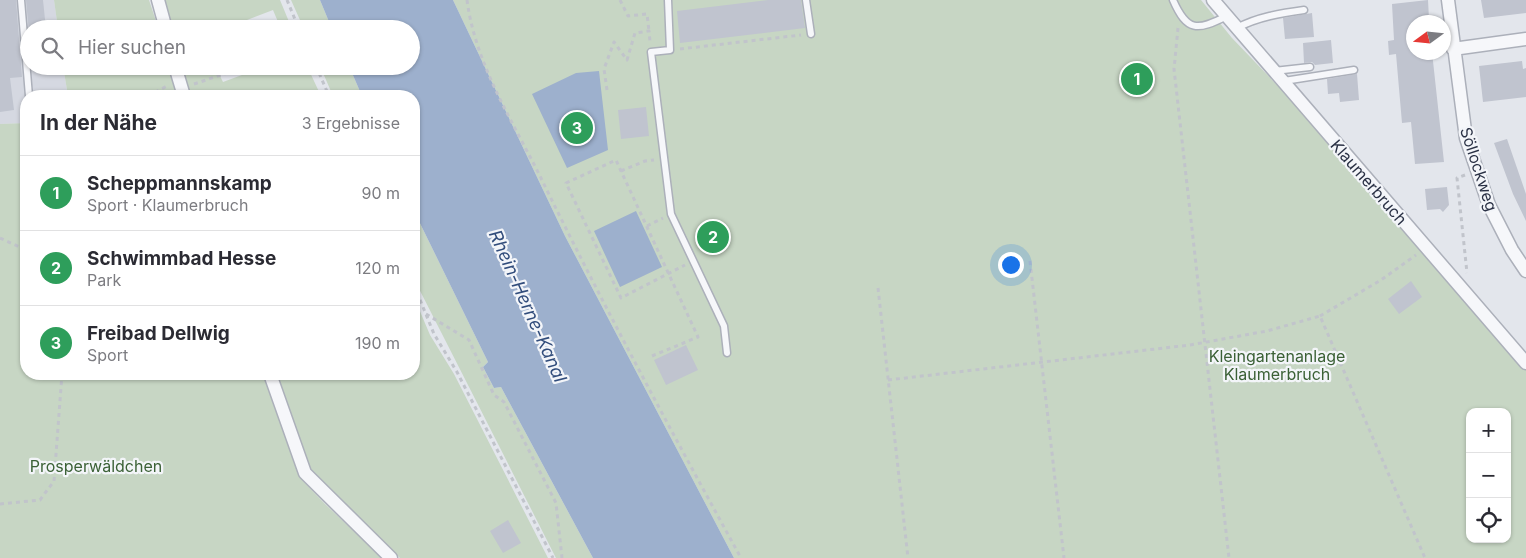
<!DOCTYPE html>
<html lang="de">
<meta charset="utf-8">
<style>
body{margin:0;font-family:Inter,sans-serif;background:#f7f7f7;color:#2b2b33}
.controls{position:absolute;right:15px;bottom:15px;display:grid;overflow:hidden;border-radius:10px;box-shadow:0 1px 4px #0004}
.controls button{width:45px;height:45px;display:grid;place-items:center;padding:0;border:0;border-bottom:1px solid #e1e1e2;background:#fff;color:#2b2b33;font:25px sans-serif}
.compass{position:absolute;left:1406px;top:15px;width:45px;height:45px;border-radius:50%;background:#fff;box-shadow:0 1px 4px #0004;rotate:255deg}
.you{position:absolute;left:1010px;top:264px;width:18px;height:18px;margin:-12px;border:4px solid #fff;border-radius:50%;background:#1a73e8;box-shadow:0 0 0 8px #1a73e833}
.badge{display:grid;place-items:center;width:32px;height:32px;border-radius:50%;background:#db2777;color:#fff;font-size:16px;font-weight:700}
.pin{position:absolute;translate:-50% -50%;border:2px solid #fff;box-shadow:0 1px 5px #0006}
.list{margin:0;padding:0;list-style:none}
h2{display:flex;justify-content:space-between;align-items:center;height:65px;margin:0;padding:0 20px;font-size:21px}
h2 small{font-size:16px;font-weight:400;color:#7c7c81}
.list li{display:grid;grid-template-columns:32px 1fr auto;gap:15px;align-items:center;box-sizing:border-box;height:75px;padding:0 20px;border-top:1px solid #e1e1e2}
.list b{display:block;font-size:19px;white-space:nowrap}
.list p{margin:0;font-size:16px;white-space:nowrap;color:#7c7c81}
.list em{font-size:16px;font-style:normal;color:#7c7c81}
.icon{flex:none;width:28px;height:28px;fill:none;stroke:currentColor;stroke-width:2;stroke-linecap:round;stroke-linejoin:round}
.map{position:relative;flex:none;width:1526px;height:558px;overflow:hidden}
.search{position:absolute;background:#fff;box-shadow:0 1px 4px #0004;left:20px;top:20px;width:400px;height:55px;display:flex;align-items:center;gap:12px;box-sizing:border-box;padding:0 18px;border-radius:28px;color:#7c7c81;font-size:19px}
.panel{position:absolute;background:#fff;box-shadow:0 1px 4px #0004;left:20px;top:90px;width:400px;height:290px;border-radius:20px}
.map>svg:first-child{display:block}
</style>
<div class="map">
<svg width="1526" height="558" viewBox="0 0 1526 558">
<rect width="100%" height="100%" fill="#e3e6ec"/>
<path fill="#d5d8e1" d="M0 0H54L58 29H29V66H63L68 96H26V123L0 124Z"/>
<path fill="#c7d6c4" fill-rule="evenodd" d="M54 0H149L156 21 170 20 164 0H280L292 29H281L273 10 224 29H58Z
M291 0H320L332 29H304Z
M453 0H1201L1232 38 1428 243 1526 360V558H734L565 236ZM1470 412H1507V539H1470Z
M63 66H215L223 82 266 66H307L321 96H68Z
M320 66H349L362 96H333Z
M26 123V374H414V297L430 335 454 374 548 558H400L354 514 302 480 325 504 382 558H0V124Z
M414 211 488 362 483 367 494 388 501 387 593 558H556L414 279Z"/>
<path fill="#9db0cd" d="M320 0H453L565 236 734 558H593L501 387 494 388 483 367 488 362 414 211V96H362L349 66H411V29H332Z
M599 71 608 150 567 168 532 94 576 73Z
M636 211 662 267 620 287 594 231Z"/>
<path fill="#c0c4cf" d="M0 0H16L22 77 10 78 14 110 0 112Z
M26 0H43L46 29H29V33Z
M768 0H801L805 28 680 43 677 11Z
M1428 0 1429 19 1414 21V52H1432L1444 162 1415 164 1411 122 1402 123 1396 54 1389 55 1388 41 1394 40 1392 4Z
M1481 0H1526V13L1484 18Z
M1312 13 1314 37 1285 39 1283 18Z
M1331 40 1333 63 1315 65 1312 62 1304 63 1303 43Z
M1522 61 1523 69 1526 68V97L1483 102 1479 66Z
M1357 74 1359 100 1340 102 1339 93 1328 94 1327 79Z
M646 107 649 136 621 139 618 110Z
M1507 139 1526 194V221L1513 194 1494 143Z
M1447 187 1449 205 1443 212 1440 209 1427 210 1425 189Z
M1411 281 1422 297 1399 314 1388 299Z
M686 345 698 370 666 385 654 360Z
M508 520 521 543 503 553 490 531Z"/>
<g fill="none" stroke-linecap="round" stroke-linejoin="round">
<defs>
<path id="service" d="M21 0 29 96
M668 0 670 50 651 52 671 214 724 326 727 353
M806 0 811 34
M1173 0C1187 32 1197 31 1227 16
M1237 28C1257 17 1282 13 1304 10
M1274 71 1310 67
M1284 81 1354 70"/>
<path id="minor" d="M158 0 166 29
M1213 0 1526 363
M1448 0 1466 138 1489 205 1512 250 1526 271
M1453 49 1526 39
M175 66 184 96
M270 374 305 473 391 558"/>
</defs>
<use href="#service" stroke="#acb0ba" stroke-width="9"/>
<use href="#minor" stroke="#acb0ba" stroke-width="15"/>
<path stroke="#c1c4cb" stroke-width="3" stroke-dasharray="4 4" stroke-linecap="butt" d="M287 0 299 29
M467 0C475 62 511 119 539 174 602 303 671 431 741 558
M620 0 628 16 647 14 649 31
M1178 28 1174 69 1229 558
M680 49 801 35
M316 66 329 96
M194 84 248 66
M607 90 604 69 614 42 627 60 635 33 649 31 650 42
M148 96 167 86
M621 171 645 161 654 160
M1465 175 1457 178 1467 273
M647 226 663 218
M0 238 26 250
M1030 261 1064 558
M414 285 434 334 457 372 553 558
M878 288 908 558
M426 314 469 340 494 395 504 402 556 503 562 558
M1320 316 1381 280 1416 255
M652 356 698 337 621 171 616 160 566 183 621 298 685 265
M888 380 1190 345 1267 331 1320 316 1425 558
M0 504 40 500 54 481 62 374"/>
<use href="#service" stroke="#f6f7fa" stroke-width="6"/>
<use href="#minor" stroke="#f6f7fa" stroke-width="12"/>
</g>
<g text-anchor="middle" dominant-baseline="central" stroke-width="4.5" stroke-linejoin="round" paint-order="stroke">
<g font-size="16" fill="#2a3145" stroke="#f3f5f9">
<text transform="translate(1479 169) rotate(72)">Söllockweg</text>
<text transform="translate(1369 182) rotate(49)">Klaumerbruch</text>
</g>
<g font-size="16" fill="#3b6136" stroke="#f3f5f9">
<text x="1277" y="356">Kleingartenanlage<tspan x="1277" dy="18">Klaumerbruch</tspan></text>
<text x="96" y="466">Prosperwäldchen</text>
</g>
<g font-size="18" font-style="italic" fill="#314c7b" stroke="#f3f5f9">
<text transform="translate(528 306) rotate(66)">Rhein-Herne-Kanal</text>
</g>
</g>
</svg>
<div class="controls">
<button>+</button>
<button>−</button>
<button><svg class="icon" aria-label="locate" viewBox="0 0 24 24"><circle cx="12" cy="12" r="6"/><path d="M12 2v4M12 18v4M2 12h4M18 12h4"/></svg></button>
</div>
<svg class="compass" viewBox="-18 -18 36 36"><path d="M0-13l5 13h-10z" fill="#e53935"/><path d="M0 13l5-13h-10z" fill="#7c7c81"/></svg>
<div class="you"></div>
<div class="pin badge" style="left:1137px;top:79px;background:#2e9e5b">1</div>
<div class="pin badge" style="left:713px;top:237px;background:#2e9e5b">2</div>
<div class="pin badge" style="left:577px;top:128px;background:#2e9e5b">3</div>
<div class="search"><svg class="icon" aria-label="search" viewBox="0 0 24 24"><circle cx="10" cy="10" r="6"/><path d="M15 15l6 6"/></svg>Hier suchen</div>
<section class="panel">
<h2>In der Nähe<small>3 Ergebnisse</small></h2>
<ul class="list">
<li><span class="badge" style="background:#2e9e5b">1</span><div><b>Scheppmannskamp</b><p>Sport · Klaumerbruch</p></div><em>90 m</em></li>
<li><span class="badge" style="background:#2e9e5b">2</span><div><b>Schwimmbad Hesse</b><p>Park</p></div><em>120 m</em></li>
<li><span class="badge" style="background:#2e9e5b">3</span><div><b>Freibad Dellwig</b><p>Sport</p></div><em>190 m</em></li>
</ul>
</section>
</div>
